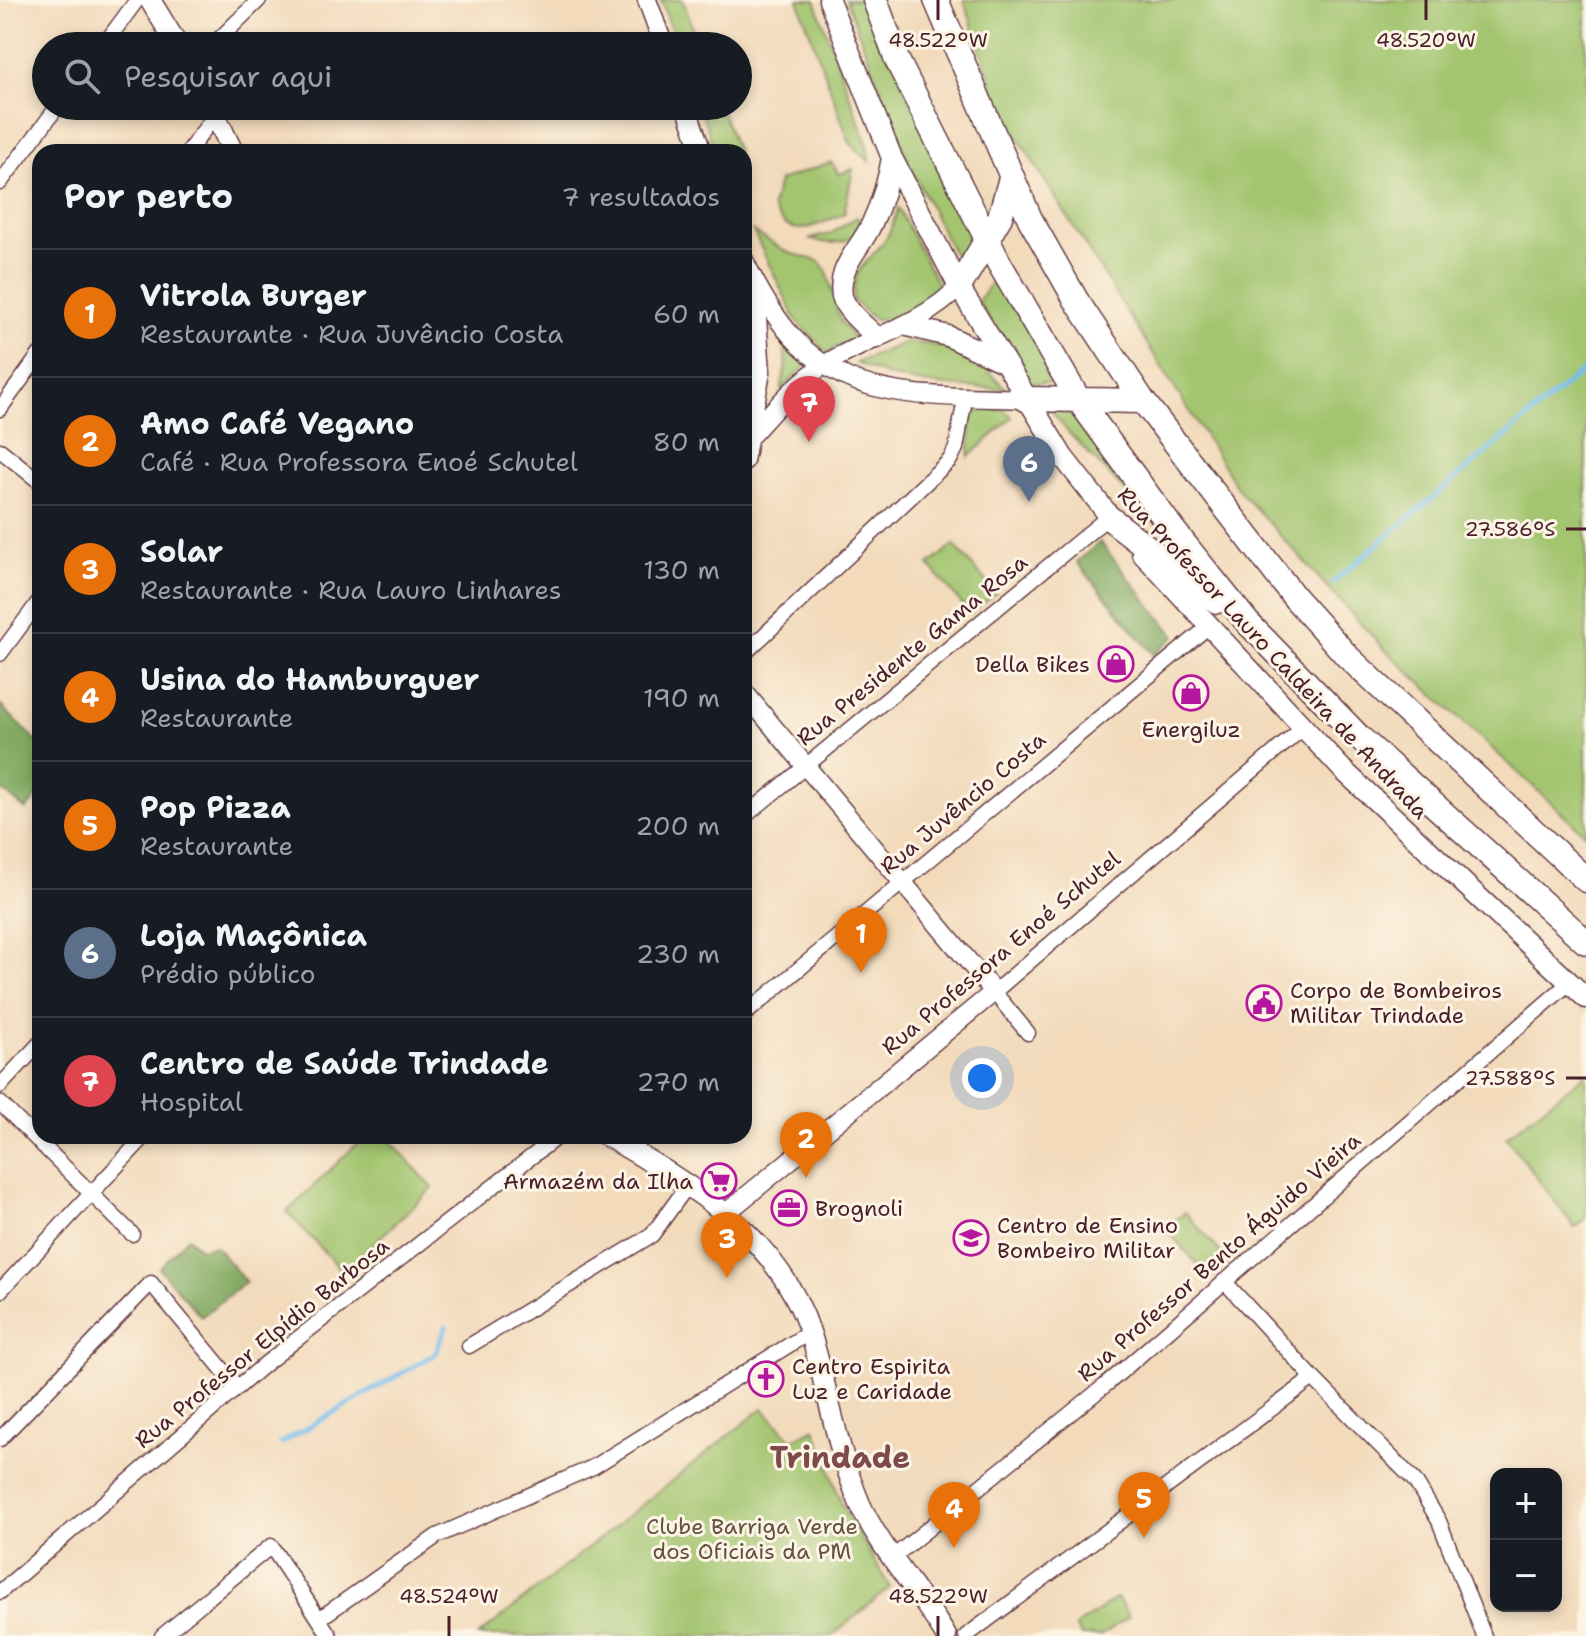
<!DOCTYPE html>
<html lang="pt">
<meta charset="utf-8">
<style>
body{margin:0;font-family:"Shantell Sans",sans-serif;background:#20242c;color:#f1f3f6}
.controls{position:absolute;right:24px;bottom:24px;display:grid;overflow:hidden;border-radius:16px;box-shadow:0 4px 12px #0003}
.controls button{width:72px;height:72px;display:grid;place-items:center;padding:0;border:0;border-bottom:2px solid #363941;background:#171b24;color:#f1f3f6;font:40px sans-serif}
.you{position:absolute;left:982px;top:1078px;width:28px;height:28px;margin:-20px;border:6px solid #fff;border-radius:50%;background:#1a73e8;box-shadow:0 0 0 12px #1a73e833}
.badge{display:grid;place-items:center;width:52px;height:52px;border-radius:50%;background:#8c9099;color:#fff;font-size:26px;font-weight:700}
.pin{position:absolute;translate:-50% -66px;filter:drop-shadow(0 2px 4px #0008)}
.pin::after{content:'';position:absolute;top:42px;width:28px;height:24px;background:inherit;clip-path:polygon(0 0,100% 0,50% 100%)}
.list{margin:0;padding:0;list-style:none}
h2{display:flex;justify-content:space-between;align-items:center;height:104px;margin:0;padding:0 32px;font-size:34px}
h2 small{font-size:26px;font-weight:400;color:#9ea1a6}
.list li{display:grid;grid-template-columns:52px 1fr auto;gap:24px;align-items:center;box-sizing:border-box;height:128px;padding:0 32px;border-top:2px solid #363941}
.list b{display:block;font-size:30px;white-space:nowrap}
.list p{margin:0;font-size:26px;white-space:nowrap;color:#9ea1a6}
.list em{font-size:26px;font-style:normal;color:#9ea1a6}
.icon{flex:none;width:44px;height:44px;fill:none;stroke:currentColor;stroke-width:2;stroke-linecap:round;stroke-linejoin:round}
.map{position:relative;flex:none;width:1586px;height:1636px;overflow:hidden}
.search{position:absolute;background:#171b24;box-shadow:0 4px 12px #0003;left:32px;top:32px;width:720px;height:88px;display:flex;align-items:center;gap:20px;box-sizing:border-box;padding:0 28px;border-radius:44px;color:#9ea1a6;font-size:30px}
.panel{position:absolute;background:#171b24;box-shadow:0 4px 12px #0003;left:32px;top:144px;width:720px;height:1000px;border-radius:24px}
.map>svg:first-child{display:block}
</style>
<div class="map">
<svg width="1586" height="1636" viewBox="0 0 1586 1636">
<rect width="100%" height="100%" fill="#fcf5e5"/>
<filter id="ink" filterUnits="userSpaceOnUse"><feTurbulence type="fractalNoise" baseFrequency=".0125" numOctaves="2"/><feDisplacementMap in="SourceGraphic" scale="16" xChannelSelector="R" yChannelSelector="G"/><feConvolveMatrix kernelMatrix="1 2 1 2 8 2 1 2 1" color-interpolation-filters="sRGB"/></filter>
<filter id="wash" filterUnits="userSpaceOnUse"><feTurbulence type="fractalNoise" baseFrequency=".006" numOctaves="4" result="noise"/><feDisplacementMap in="SourceGraphic" scale="32" xChannelSelector="R" yChannelSelector="G"/><feGaussianBlur stdDeviation="1.8" result="paint"/><feColorMatrix in="noise" values="0 0 0 0 0 0 0 0 0 0 0 0 0 0 0 0 0 1.4 0 .05"/><feComposite in="paint" operator="in"/></filter>
<g filter="url(#wash)">
<rect width="100%" height="100%" fill="#f2dabb"/>
<path fill="#a3c56f" stroke="#76724d" stroke-width="2" d="M661 0H683L699 46H677Z
M798 0H815L866 141 870 162 850 143Z
M846 0H869L974 235 958 263 912 170Z
M964 0H1586V835L1383 648 1238 489 1000 109Z
M699 106H720L737 152H716Z
M831 162 839 174 853 169 844 214C813 225 791 244 772 207L779 181Z
M898 208 941 290C920 311 905 319 875 320L853 301C852 265 869 264 887 237 892 229 895 217 898 208Z
M857 217 863 224C851 246 831 245 809 239L830 234Z
M753 231 789 253 819 261 827 272 841 323 855 338 827 353 796 320Z
M996 276 1059 383H1026L978 301Z
M784 342 806 365 781 390 786 365Z
M906 342C955 345 973 354 1006 389 951 387 908 387 856 363Z
M1046 404H1078L1181 549 1068 432Z
M1004 409 1012 417 969 457 972 412Z
M954 545 996 593 970 614 929 565Z
M1586 1074V1219L1575 1228 1506 1137Z
M365 1136H386L433 1188 343 1272 287 1212Z
M1185 1212 1229 1262 1210 1278 1165 1228Z
M763 1408 792 1440 815 1428 842 1505 890 1587 832 1636H478Z
M1117 1598 1129 1617 1100 1636H1081L1075 1627Z"/>
<path fill="#82aa62" stroke="#666446" stroke-width="2" d="M1100 542 1175 636 1154 655 1077 562Z
M0 705 40 745V793L26 810 0 788Z
M188 1237 199 1249 215 1246 246 1282 201 1317 159 1268Z"/>
<g fill="none" stroke-linecap="round" stroke-linejoin="round">
<path stroke="#72beec" stroke-width="5" d="M1332 583 1586 368
M281 1443 435 1354 446 1327"/>
</g>
</g>
<g filter="url(#ink)">
<g fill="none" stroke-linecap="round" stroke-linejoin="round">
<defs>
<path id="minor" d="M103 46 137 0
M212 46 259 0
M188 152 215 115
M0 183 58 106
M0 409 40 354
M0 450 40 482
M0 654 40 600
M744 654 950 460 956 448 965 399
M744 817 1108 517
M744 1015 1209 626
M1028 1033 994 992 1304 727
M0 1086 40 1043
M0 1103 132 1234
M1224 1281 1313 1378 1415 1481 1439 1521 1484 1636
M0 1291 145 1136
M469 1346 652 1235 688 1185
M0 1439 151 1283 237 1387
M892 1558 1108 1383 1569 983
M0 1592 265 1364 558 1136
M319 1619 437 1536 593 1467 810 1332
M162 1636 271 1546 330 1636
M966 1636 1313 1378"/>
<path id="tertiary" d="M647 0 664 46
M686 106 702 152
M744 260C812 404 885 394 1026 399
M752 434C774 410 796 383 824 365 870 336 921 326 959 287
M744 461 761 372 755 291
M726 1213 994 992 744 692"/>
<path id="secondary" d="M150 0 178 46
M829 0 892 158 959 287 1063 457 1118 527
M211 106 233 152
M908 326 948 336 1001 361
M877 338C866 326 846 312 842 296 837 266 862 247 872 223 882 202 888 181 892 158
M1142 553 1342 769 1586 998
M607 1136C691 1185 780 1236 811 1335 828 1390 837 1450 860 1504 882 1552 920 1591 946 1636"/>
<path id="primary" d="M875 0 897 60 999 263 1080 402 1174 531 1247 622 1359 737 1586 942
M936 0 1030 219 1076 300 1143 401 1295 598 1348 657 1586 880
M959 287 1000 217 1011 178
M1026 399 1143 401
M1108 517 1217 601"/>
</defs>
<use href="#minor" stroke="#633b41" stroke-width="17"/>
<use href="#tertiary" stroke="#633b41" stroke-width="21"/>
<use href="#secondary" stroke="#633b41" stroke-width="23"/>
<use href="#primary" stroke="#633b41" stroke-width="27"/>
<use href="#minor" stroke="#fff" stroke-width="14"/>
<use href="#tertiary" stroke="#fff" stroke-width="18"/>
<use href="#secondary" stroke="#fff" stroke-width="20"/>
<use href="#primary" stroke="#fff" stroke-width="24"/>
</g>
</g>
<path fill="none" stroke="#4a1f2b" stroke-width="3" d="M938 0V20M1426 0V20M1566 529H1586M1566 1078H1586M449 1616V1636M938 1616V1636"/>
<defs>
<symbol id="shop-ring" viewBox="-11 -11 22 22"><circle r="9.5" fill="#fcf5e5" stroke="#b5179e" stroke-width="1.5"/><path d="M-5-2.5h2.3a2.7 3.5 0 0 1 5.4 0H5L5.5 6h-11ZM-1.5-2.5h3a1.5 2.3 0 0 0-3 0Z" fill="#b5179e"/></symbol>
<symbol id="civic-ring" viewBox="-11 -11 22 22"><circle r="9.5" fill="#fcf5e5" stroke="#b5179e" stroke-width="1.5"/><path d="M-.6-6.5H3V-4.5H.6V-3L4-1V1h2V6H-6V1h2V-1L-.6-3ZM-1.2 2.5V6h2.4V2.5Z" fill="#b5179e"/></symbol>
<symbol id="supermarket-ring" viewBox="-11 -11 22 22"><circle r="9.5" fill="#fcf5e5" stroke="#b5179e" stroke-width="1.5"/><path d="M-6-5.5h2.5l.6 2H6L4.5 2H-2.5L-4.4-4H-6ZM-1.5 3.2a1.3 1.3 0 1 0 .1 0ZM3 3.2a1.3 1.3 0 1 0 .1 0Z" fill="#b5179e"/></symbol>
<symbol id="office-ring" viewBox="-11 -11 22 22"><circle r="9.5" fill="#fcf5e5" stroke="#b5179e" stroke-width="1.5"/><path d="M-6-3h4V-5.5h4V-3h4V5H-6ZM-1-4.5V-3h2v-1.5ZM-6 0V1H6V0Z" fill="#b5179e"/></symbol>
<symbol id="university-ring" viewBox="-11 -11 22 22"><circle r="9.5" fill="#fcf5e5" stroke="#b5179e" stroke-width="1.5"/><path d="M0-5L7-2L0 1L-7-2ZM-4 1L0 2.5L4 1V4Q0 6-4 4Z" fill="#b5179e"/></symbol>
<symbol id="church-ring" viewBox="-11 -11 22 22"><circle r="9.5" fill="#fcf5e5" stroke="#b5179e" stroke-width="1.5"/><path d="M-1.2-6h2.4v3.5h3.3v2.4h-3.3V6h-2.4V-.1h-3.3v-2.4h3.3Z" fill="#b5179e"/></symbol>
</defs>
<g fill-rule="evenodd">
<use href="#shop-ring" x="1096" y="644" width="40" height="40"/>
<use href="#shop-ring" x="1171" y="673" width="40" height="40"/>
<use href="#civic-ring" x="1244" y="983" width="40" height="40"/>
<use href="#supermarket-ring" x="699" y="1161" width="40" height="40"/>
<use href="#office-ring" x="769" y="1188" width="40" height="40"/>
<use href="#university-ring" x="951" y="1218" width="40" height="40"/>
<use href="#church-ring" x="746" y="1359" width="40" height="40"/>
</g>
<g text-anchor="middle" dominant-baseline="central" stroke-width="6" stroke-linejoin="round" paint-order="stroke">
<g font-size="22" fill="#4a1f2b" stroke="#fcf5e5">
<text transform="translate(912 650) rotate(-39)">Rua Presidente Gama Rosa</text>
<text transform="translate(1273 653) rotate(47)">Rua Professor Lauro Caldeira de Andrada</text>
<text transform="translate(963 803) rotate(-40)">Rua Juvêncio Costa</text>
<text transform="translate(1001 953) rotate(-40)">Rua Professora Enoé Schutel</text>
<text transform="translate(1219 1257) rotate(-41)">Rua Professor Bento Águido Vieira</text>
<text transform="translate(262 1343) rotate(-39)">Rua Professor Elpídio Barbosa</text>
</g>
<g font-size="22" fill="#4a1f2b" stroke="#fcf5e5" text-anchor="start">
<text x="1090" y="664" text-anchor="end">Della Bikes</text>
<text x="1191" y="729" text-anchor="middle">Energiluz</text>
<text x="1290" y="990">Corpo de Bombeiros<tspan x="1290" dy="25">Militar Trindade</tspan></text>
<text x="693" y="1181" text-anchor="end">Armazém da Ilha</text>
<text x="815" y="1208">Brognoli</text>
<text x="997" y="1225">Centro de Ensino<tspan x="997" dy="25">Bombeiro Militar</tspan></text>
<text x="792" y="1366">Centro Espirita<tspan x="792" dy="25">Luz e Caridade</tspan></text>
</g>
<g font-size="22" fill="#65513f" stroke="#fcf5e5">
<text x="752" y="1526">Clube Barriga Verde<tspan x="752" dy="25">dos Oficiais da PM</tspan></text>
</g>
<g font-size="30" font-weight="bold" fill="#7e4a4c" stroke="#fcf5e5">
<text x="840" y="1457">Trindade</text>
</g>
</g>
<g font-size="20" text-anchor="middle" fill="#4a1f2b" stroke="#fcf5e5" stroke-width="6" stroke-linejoin="round" paint-order="stroke">
<text x="938" y="47">48.522°W</text>
<text x="1426" y="47">48.520°W</text>
<text x="1510" y="536">27.586°S</text>
<text x="1510" y="1085">27.588°S</text>
<text x="449" y="1603">48.524°W</text>
<text x="938" y="1603">48.522°W</text>
</g>
</svg>
<div class="controls">
<button>+</button>
<button>−</button>
</div>
<div class="you"></div>
<div class="pin badge" style="left:861px;top:973px;background:#e8710a">1</div>
<div class="pin badge" style="left:806px;top:1178px;background:#e8710a">2</div>
<div class="pin badge" style="left:727px;top:1278px;background:#e8710a">3</div>
<div class="pin badge" style="left:954px;top:1548px;background:#e8710a">4</div>
<div class="pin badge" style="left:1144px;top:1538px;background:#e8710a">5</div>
<div class="pin badge" style="left:1029px;top:502px;background:#5c6f8a">6</div>
<div class="pin badge" style="left:809px;top:442px;background:#e0444e">7</div>
<div class="search"><svg class="icon" aria-label="search" viewBox="0 0 24 24"><circle cx="10" cy="10" r="6"/><path d="M15 15l6 6"/></svg>Pesquisar aqui</div>
<section class="panel">
<h2>Por perto<small>7 resultados</small></h2>
<ul class="list">
<li><span class="badge" style="background:#e8710a">1</span><div><b>Vitrola Burger</b><p>Restaurante · Rua Juvêncio Costa</p></div><em>60 m</em></li>
<li><span class="badge" style="background:#e8710a">2</span><div><b>Amo Café Vegano</b><p>Café · Rua Professora Enoé Schutel</p></div><em>80 m</em></li>
<li><span class="badge" style="background:#e8710a">3</span><div><b>Solar</b><p>Restaurante · Rua Lauro Linhares</p></div><em>130 m</em></li>
<li><span class="badge" style="background:#e8710a">4</span><div><b>Usina do Hamburguer</b><p>Restaurante</p></div><em>190 m</em></li>
<li><span class="badge" style="background:#e8710a">5</span><div><b>Pop Pizza</b><p>Restaurante</p></div><em>200 m</em></li>
<li><span class="badge" style="background:#5c6f8a">6</span><div><b>Loja Maçônica</b><p>Prédio público</p></div><em>230 m</em></li>
<li><span class="badge" style="background:#e0444e">7</span><div><b>Centro de Saúde Trindade</b><p>Hospital</p></div><em>270 m</em></li>
</ul>
</section>
</div>
